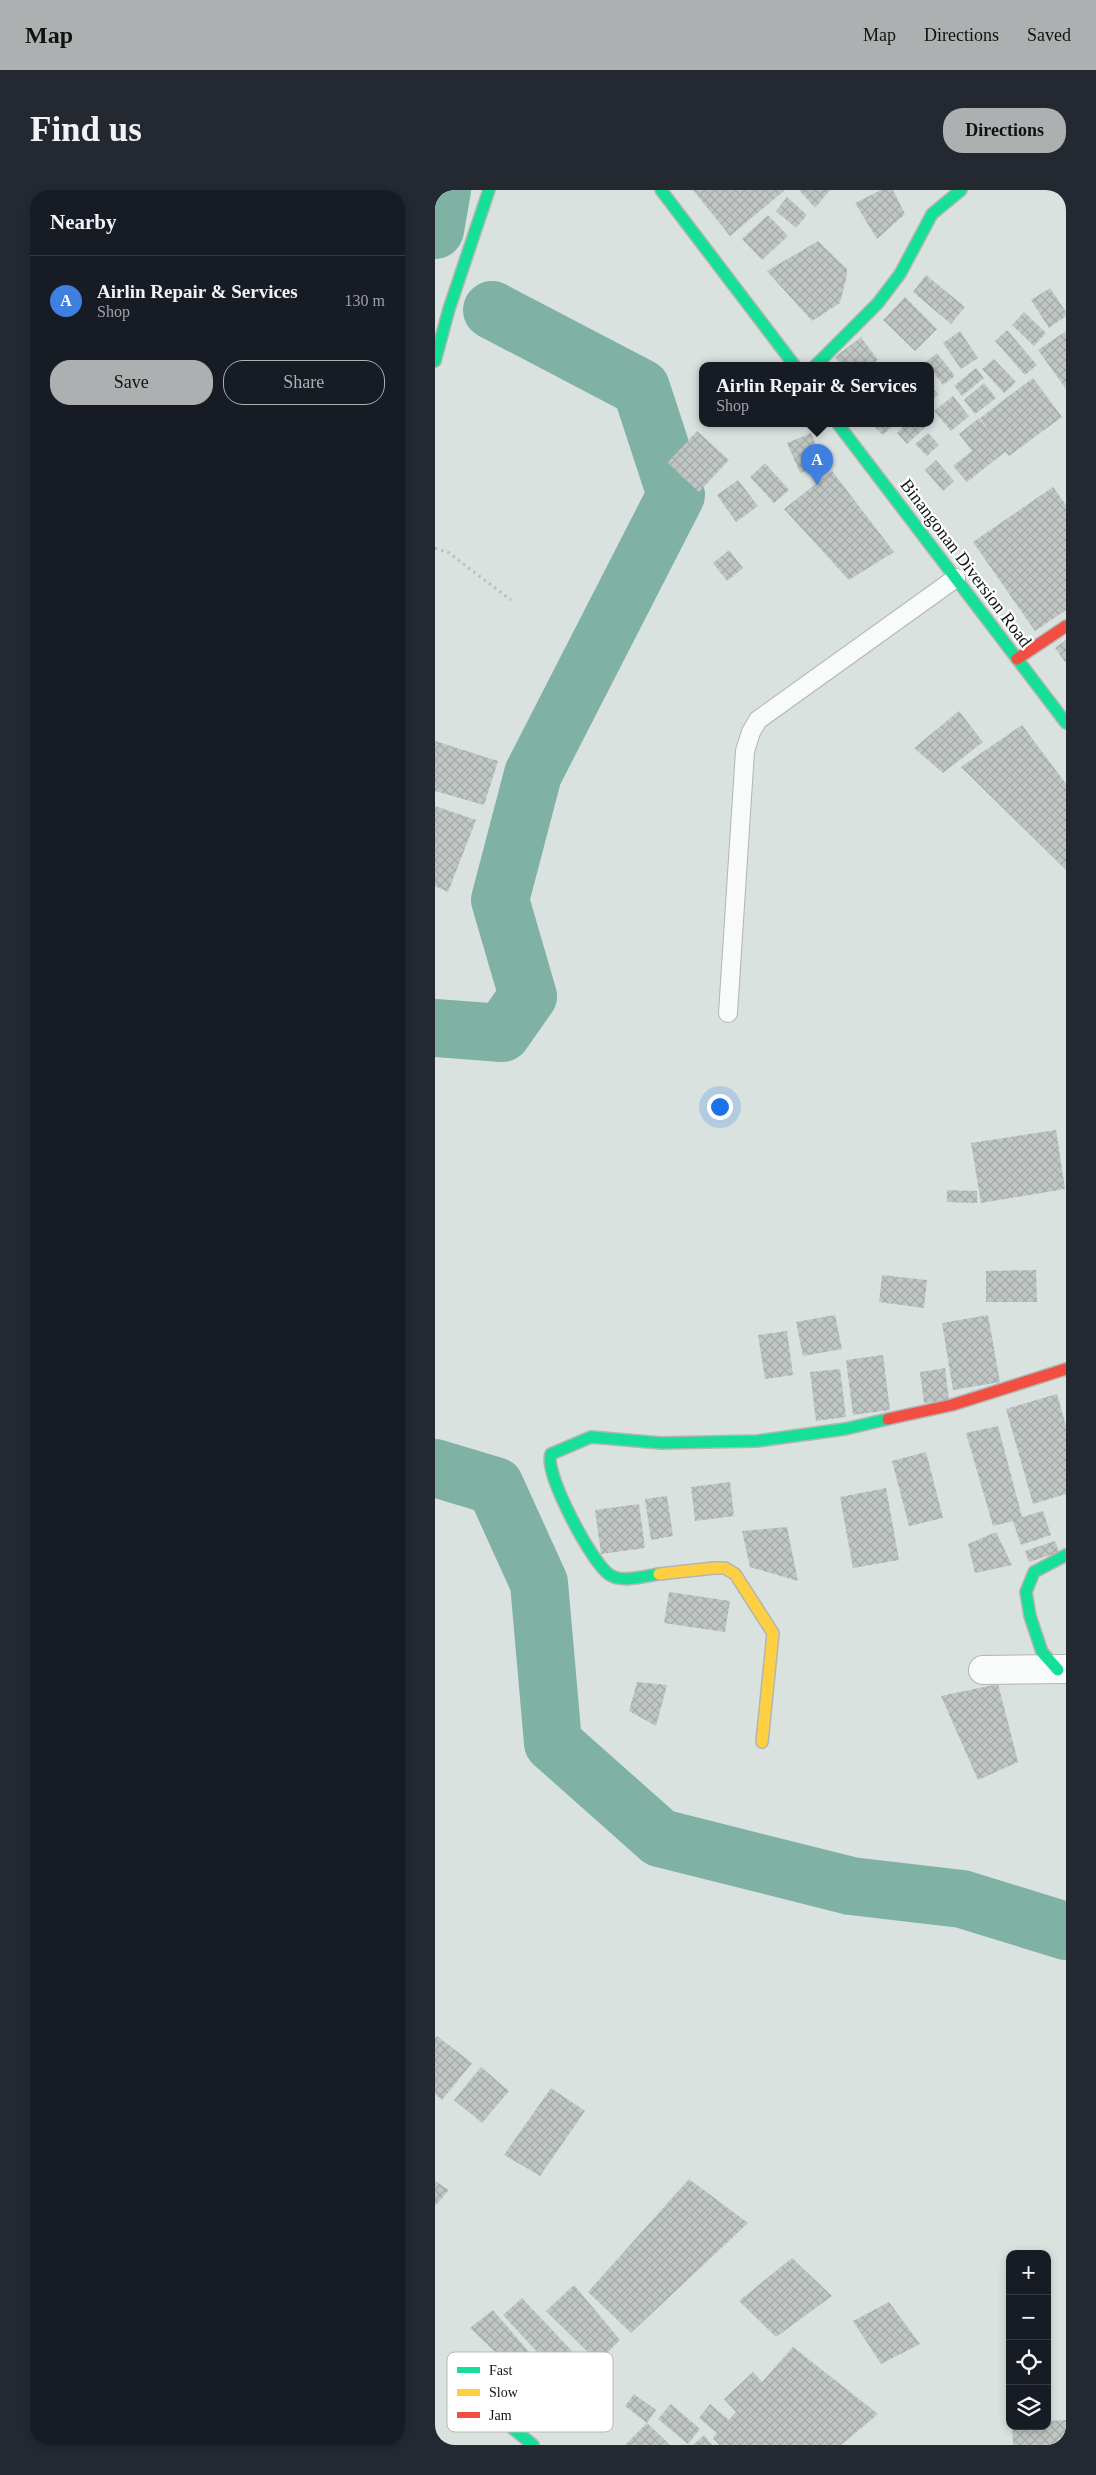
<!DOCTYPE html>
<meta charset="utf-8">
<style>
body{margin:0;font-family:"Times New Roman",serif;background:#242831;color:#f1f3f6}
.controls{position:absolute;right:15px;bottom:15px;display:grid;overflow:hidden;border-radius:10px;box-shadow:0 2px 8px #0003}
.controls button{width:45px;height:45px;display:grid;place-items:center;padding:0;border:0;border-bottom:1px solid #363941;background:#171b24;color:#f1f3f6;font:25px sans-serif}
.you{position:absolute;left:284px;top:916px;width:18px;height:18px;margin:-12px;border:4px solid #fff;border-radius:50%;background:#1a73e8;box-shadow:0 0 0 8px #1a73e833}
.badge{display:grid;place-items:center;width:32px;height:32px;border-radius:50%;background:#acb0b0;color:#fff;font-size:16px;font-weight:700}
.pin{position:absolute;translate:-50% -41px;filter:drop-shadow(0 1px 2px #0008)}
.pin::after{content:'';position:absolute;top:26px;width:18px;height:15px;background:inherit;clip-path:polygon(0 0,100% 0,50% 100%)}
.popup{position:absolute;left:264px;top:172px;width:235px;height:65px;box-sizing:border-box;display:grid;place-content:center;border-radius:10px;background:#171b24;filter:drop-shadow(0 1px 4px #0005);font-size:16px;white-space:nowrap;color:#9ea1a6}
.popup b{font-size:19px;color:#f1f3f6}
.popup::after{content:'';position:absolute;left:50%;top:100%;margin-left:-10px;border:10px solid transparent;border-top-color:#171b24}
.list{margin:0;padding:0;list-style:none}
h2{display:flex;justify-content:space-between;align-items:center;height:65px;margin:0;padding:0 20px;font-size:21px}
h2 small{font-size:16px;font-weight:400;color:#9ea1a6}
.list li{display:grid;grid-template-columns:32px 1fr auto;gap:15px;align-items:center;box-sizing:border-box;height:90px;padding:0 20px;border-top:1px solid #363941}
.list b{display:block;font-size:19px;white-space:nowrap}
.list p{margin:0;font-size:16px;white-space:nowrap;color:#9ea1a6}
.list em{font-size:16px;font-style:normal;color:#9ea1a6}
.actions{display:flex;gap:10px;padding:15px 20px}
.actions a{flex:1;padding:11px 0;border:1px solid #acb0b0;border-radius:20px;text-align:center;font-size:18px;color:#acb0b0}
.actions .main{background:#acb0b0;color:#111}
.icon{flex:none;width:28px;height:28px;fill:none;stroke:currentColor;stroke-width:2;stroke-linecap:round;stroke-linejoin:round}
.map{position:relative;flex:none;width:631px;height:2255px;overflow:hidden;border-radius:20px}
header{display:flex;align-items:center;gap:30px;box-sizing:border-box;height:70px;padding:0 25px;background:#acb0b0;color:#111}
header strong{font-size:24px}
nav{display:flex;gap:28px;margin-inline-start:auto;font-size:18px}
.intro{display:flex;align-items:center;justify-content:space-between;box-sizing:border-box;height:120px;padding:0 30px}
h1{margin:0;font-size:35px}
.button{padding:12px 22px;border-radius:20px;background:#acb0b0;color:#111;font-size:18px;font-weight:700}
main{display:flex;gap:30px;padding:0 30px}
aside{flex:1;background:#171b24;border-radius:20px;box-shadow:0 2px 8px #0003}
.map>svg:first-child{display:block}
</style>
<header>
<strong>Map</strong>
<nav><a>Map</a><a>Directions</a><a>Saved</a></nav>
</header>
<div class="intro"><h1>Find us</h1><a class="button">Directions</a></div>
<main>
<aside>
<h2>Nearby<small></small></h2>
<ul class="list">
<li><span class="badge" style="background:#3f7fe0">A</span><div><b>Airlin Repair &amp; Services</b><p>Shop</p></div><em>130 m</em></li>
</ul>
<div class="actions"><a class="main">Save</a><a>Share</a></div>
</aside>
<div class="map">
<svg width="631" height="2255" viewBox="0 0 631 2255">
<defs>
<pattern id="building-cross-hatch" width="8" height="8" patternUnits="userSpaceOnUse" patternTransform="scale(1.25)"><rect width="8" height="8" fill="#c0c6c4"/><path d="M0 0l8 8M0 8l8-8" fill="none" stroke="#a4a9a8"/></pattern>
</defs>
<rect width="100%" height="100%" fill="#dae2e0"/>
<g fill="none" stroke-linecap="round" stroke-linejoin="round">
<path stroke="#7fb2a4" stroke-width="58" d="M0 40 7 0
M0 838 67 843 93 806 65 710 98 584 241 305 206 198 57 120
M0 1278 60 1296 104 1393 118 1553 225 1648 416 1696 527 1709 631 1741"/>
</g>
<path fill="url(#building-cross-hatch)" d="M258 0H350L295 46Z
M364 0H395L380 18Z
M446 0H458L470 24 442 49 420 13Z
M352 7 372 25 361 38 341 21Z
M333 25 353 46 327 70 307 49Z
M383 51 412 79V85L405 113 377 131 332 81Z
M491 85 530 117 516 134 478 102Z
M615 98 631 122V126L614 138 596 110Z
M470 107 502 139 480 161 448 130Z
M589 122 611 143 599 156 577 135Z
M572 140 602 175 590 185 560 151Z
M525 141 543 168 526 179 508 153Z
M631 141V199L603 160Z
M426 147 443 170 434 176H407L400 167Z
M502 163 520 186 508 195 491 172Z
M559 169 581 192 569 203 547 179Z
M541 178 549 188 527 206 519 196Z
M598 188 627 227 574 266 570 262 532 292 518 276 537 261 524 244 544 228 555 243 545 228Z
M549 193 561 208 540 224 529 210Z
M496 196 503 204 496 212Z
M518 206 534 226 516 241 499 221Z
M436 234H460L448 245Z
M471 234H494L472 254 462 243Z
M262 241 294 270 264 302 232 273Z
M376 243 389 274 365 283 352 253Z
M493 243 504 255 492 266 480 254Z
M501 270 519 291 508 301 490 280Z
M330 273 354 300 339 313 315 287Z
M397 281 459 362 414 390 349 319Z
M303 290 323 316 301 332 282 305Z
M618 297 631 315V420L600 441 538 352Z
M294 360 308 378 292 391 278 373Z
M631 450V473L620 458Z
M524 521 548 552 508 583 479 558Z
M587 535 631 594V680L526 577Z
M0 551 63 571 49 615 0 601Z
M0 616 41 630 13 702 0 696Z
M621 940 630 999 546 1013 536 953Z
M512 1000 542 1001V1013L512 1012Z
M601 1080 602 1112H551V1081Z
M447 1085 492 1090 489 1118 444 1112Z
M400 1125 407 1159 368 1166 361 1132Z
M553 1125 565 1192 518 1200 507 1133Z
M352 1141 358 1185 330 1189 323 1145Z
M448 1165 455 1220 418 1225 411 1170Z
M510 1178 514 1210 489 1213 485 1182Z
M405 1179 411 1227 381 1231 375 1182Z
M622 1204 631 1236V1304L598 1314 571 1219Z
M563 1236 587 1327 608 1321 616 1345 586 1355 578 1331 558 1336 531 1243Z
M491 1262 508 1328 474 1336 457 1271Z
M295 1292 299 1326 260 1331 256 1297Z
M451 1298 464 1370 418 1378 405 1307Z
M232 1306 238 1346 216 1350 210 1309Z
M204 1314 210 1358 166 1364 160 1320Z
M352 1337 363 1391 315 1377 307 1341Z
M561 1342 577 1375 540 1383 533 1354Z
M620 1351 624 1362 594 1372 590 1361Z
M234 1402 295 1411 290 1442 229 1433Z
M202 1492 232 1495 221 1536 194 1521Z
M563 1494 583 1572 543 1590 506 1506Z
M2 1846 37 1873 7 1910 0 1904V1849Z
M46 1877 74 1901 47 1933 19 1910Z
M116 1898 150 1921 105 1986 69 1965Z
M254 1989 313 2033 196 2143 153 2102Z
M0 1991 14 2000 0 2016Z
M357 2068 397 2106 341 2147 304 2111Z
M139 2095 185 2150 163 2172 111 2121Z
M87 2108 137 2161 118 2179 68 2125Z
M454 2112 485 2154 446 2174 418 2131Z
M58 2120 100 2169 82 2183 35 2138Z
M358 2157 443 2224 406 2255H284L278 2248 282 2243 264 2228 275 2214 294 2230 301 2222 289 2209 318 2182 327 2192Z
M199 2204 221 2220 212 2233 190 2216Z
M149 2206 160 2215 142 2236 131 2226Z
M236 2214 265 2239 253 2254 223 2229Z
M631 2230V2255H578L577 2236H612V2231Z
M212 2233 235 2255H190Z
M269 2245 277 2255H258Z"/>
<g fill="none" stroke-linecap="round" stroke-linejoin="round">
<defs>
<path id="lane" d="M293 823 310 561 316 542 323 530 521 388"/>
<path id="street" d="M548 1480 631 1479"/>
<path id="fast" d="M226 0 360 176
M0 171 14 119 54 0
M380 176 443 113 465 84 497 24 526 0
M403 234 631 533
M224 1384C210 1386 187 1393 175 1385 157 1374 108 1281 116 1264L156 1247 226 1253 322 1251 410 1239 453 1229
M623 1480 607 1462 595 1426 591 1402 599 1382 631 1365
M31 2200 98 2255"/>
<path id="slow" d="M224 1384 279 1378H290L300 1384 338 1443 327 1552"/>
<path id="jam" d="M582 469 631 436
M453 1229 517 1215 631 1179"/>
</defs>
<use href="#lane" stroke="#b0b6b4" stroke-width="20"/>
<use href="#street" stroke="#b0b6b4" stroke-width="30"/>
<use href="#fast" stroke="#b0b6b4" stroke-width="14"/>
<use href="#slow" stroke="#b0b6b4" stroke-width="14"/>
<use href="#jam" stroke="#b0b6b4" stroke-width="14"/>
<path stroke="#bcbfbe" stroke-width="3" stroke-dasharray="2.5 4" stroke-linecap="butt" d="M0 358 14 363 76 410"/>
<use href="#lane" stroke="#f9fbfa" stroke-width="18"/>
<use href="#street" stroke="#f9fbfa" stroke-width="28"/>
<use href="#fast" stroke="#16e098" stroke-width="11"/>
<use href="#slow" stroke="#ffcf43" stroke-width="11"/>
<use href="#jam" stroke="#f24e42" stroke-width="11"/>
</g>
<g text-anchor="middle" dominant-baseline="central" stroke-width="4.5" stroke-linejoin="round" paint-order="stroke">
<g font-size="18" fill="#111614" stroke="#fff">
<text transform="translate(531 373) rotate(53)">Binangonan Diversion Road</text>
</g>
</g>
<rect x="12" y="2162" width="166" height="80" rx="8" fill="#fff" stroke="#b8b9b8" stroke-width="1"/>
<rect x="22" y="2177" width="23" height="6" fill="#16e098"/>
<rect x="22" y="2199" width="23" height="7" fill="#ffcf43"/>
<rect x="22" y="2222" width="23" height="6" fill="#f24e42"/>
<g font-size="14" fill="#111614">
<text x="54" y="2185">Fast</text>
<text x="54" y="2207">Slow</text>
<text x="54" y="2230">Jam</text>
</g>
</svg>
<div class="controls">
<button>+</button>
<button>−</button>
<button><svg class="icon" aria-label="locate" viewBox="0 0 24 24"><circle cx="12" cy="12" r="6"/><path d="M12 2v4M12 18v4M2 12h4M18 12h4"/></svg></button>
<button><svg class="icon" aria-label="layers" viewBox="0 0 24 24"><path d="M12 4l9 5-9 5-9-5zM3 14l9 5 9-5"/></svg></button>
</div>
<div class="you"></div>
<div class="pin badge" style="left:382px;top:295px;background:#3f7fe0">A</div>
<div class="popup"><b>Airlin Repair &amp; Services</b>Shop</div>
</div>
</main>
